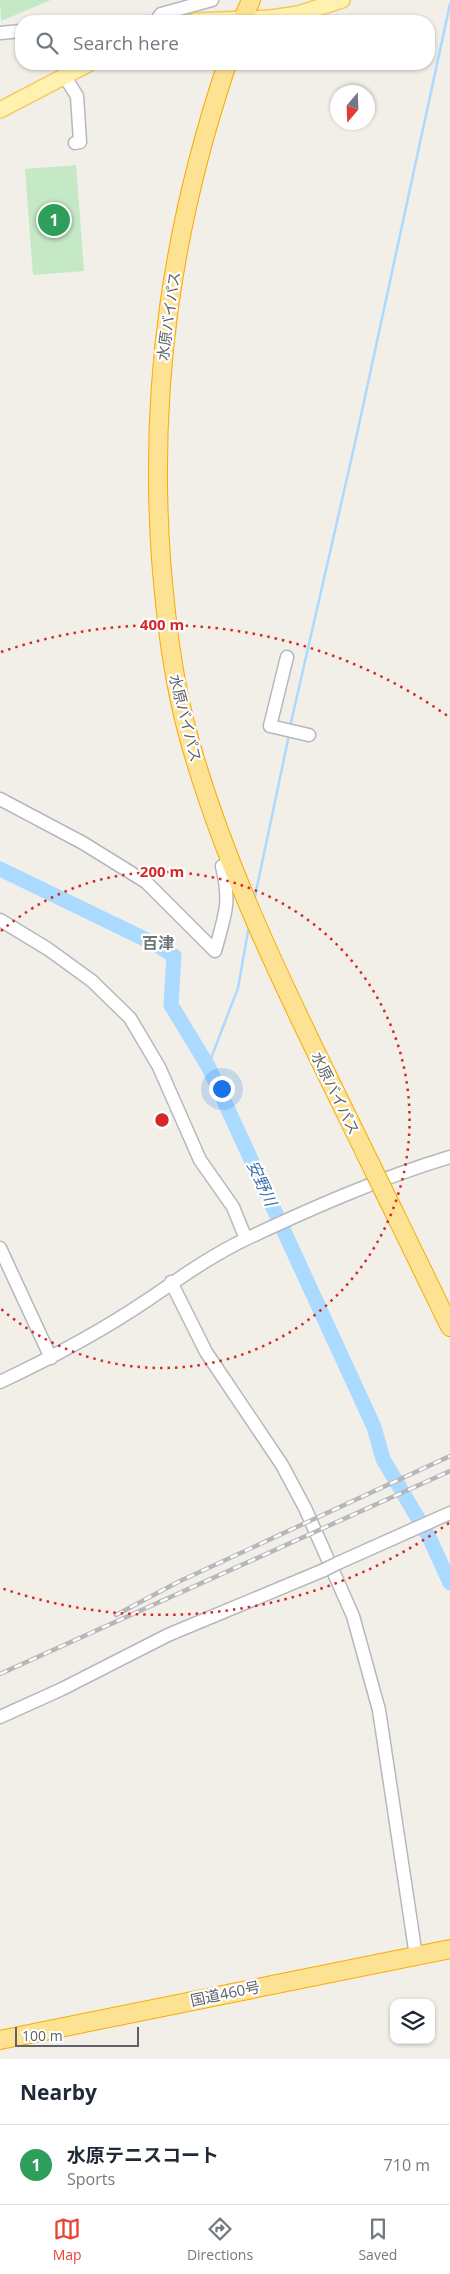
<!DOCTYPE html>
<meta charset="utf-8">
<style>
body{margin:0;font-family:"Open Sans","Noto Sans JP",sans-serif;background:#f2f2f3;color:#1f2937}
.controls{position:absolute;right:15px;bottom:15px;display:grid;overflow:hidden;border-radius:10px;box-shadow:0 1px 4px #0004}
.controls button{width:45px;height:45px;display:grid;place-items:center;padding:0;border:0;border-bottom:1px solid #e0e1e3;background:#fff;color:#1f2937;font:25px sans-serif}
.compass{position:absolute;left:330px;top:85px;width:45px;height:45px;border-radius:50%;background:#fff;box-shadow:0 1px 4px #0004;rotate:199deg}
.scale{position:absolute;left:15px;bottom:12px;width:124px;box-sizing:border-box;padding-left:5px;border:2px solid #5f6368;border-top:0;font-size:14px;line-height:18px;white-space:nowrap;color:#5f6368;-webkit-text-stroke:4px #fff;paint-order:stroke}
.you{position:absolute;left:221px;top:1088px;width:18px;height:18px;margin:-12px;border:4px solid #fff;border-radius:50%;background:#1a73e8;box-shadow:0 0 0 8px #1a73e833}
.badge{display:grid;place-items:center;width:32px;height:32px;border-radius:50%;background:#ea4335;color:#fff;font-size:16px;font-weight:700}
.pin{position:absolute;translate:-50% -50%;border:2px solid #fff;box-shadow:0 1px 5px #0006}
.list{margin:0;padding:0;list-style:none}
h2{display:flex;justify-content:space-between;align-items:center;height:65px;margin:0;padding:0 20px;font-size:21px}
h2 small{font-size:16px;font-weight:400;color:#747a83}
.list li{display:grid;grid-template-columns:32px 1fr auto;gap:15px;align-items:center;box-sizing:border-box;height:80px;padding:0 20px;border-top:1px solid #e0e1e3}
.list b{display:block;font-size:19px;white-space:nowrap}
.list p{margin:0;font-size:16px;white-space:nowrap;color:#747a83}
.list em{font-size:16px;font-style:normal;color:#747a83}
.icon{flex:none;width:28px;height:28px;fill:none;stroke:currentColor;stroke-width:2;stroke-linecap:round;stroke-linejoin:round}
.map{position:relative;flex:none;width:450px;height:2059px;overflow:hidden}
.search{position:absolute;background:#fff;box-shadow:0 1px 4px #0004;left:15px;right:15px;top:15px;height:55px;display:flex;align-items:center;gap:12px;box-sizing:border-box;padding:0 18px;border-radius:20px;color:#747a83;font-size:19px}
.sheet{height:145px;background:#fff}
nav{display:flex;justify-content:space-around;align-items:center;box-sizing:border-box;height:70px;border-top:1px solid #e0e1e3;background:#fff;font-size:14px;color:#747a83}
nav a{display:grid;justify-items:center;gap:2px}
nav .on{color:#ea4335}
.map>svg:first-child{display:block}
</style>
<div class="map">
<svg width="450" height="2059" viewBox="0 0 450 2059">
<rect width="100%" height="100%" fill="#f1efe8"/>
<path fill="#c5e8c5" d="M0 0H51L1 21Z
M76 165 84 271 33 275 25 169Z"/>
<g fill="none" stroke-linecap="round" stroke-linejoin="round">
<path stroke="#aadaff" stroke-width="2.5" d="M290 727 355 443 450 4
M254 901 289 735
M208 1066 238 988 249 926"/>
<path stroke="#aadaff" stroke-width="15" d="M0 869 157 945 174 956 171 1005 208 1066 374 1427 383 1459 429 1537 450 1583"/>
<defs>
<path id="minor" d="M156 21 161 14 212 0
M0 33 21 31
M65 77 77 96 80 142 75 143
M287 657 270 726 309 735
M0 799 83 843 146 882 215 951C225 914 231 904 222 866
M0 920 48 949 92 981 130 1018 159 1067 200 1160 233 1207 246 1239
M0 1248 51 1358
M171 1282 206 1352 282 1465 305 1508 353 1616 379 1710 416 1956
M0 1382C51 1358 102 1331 149 1299 180 1278 212 1255 246 1239 312 1208 380 1178 450 1157
M338 1563 450 1513
M0 1717 62 1689 168 1635 324 1570"/>
<path id="major" d="M195 21 271 18 298 14 342 0
M0 110 88 64"/>
<path id="highway" d="M242 21 251 0
M227 64C172 228 149 386 161 559 166 621 173 682 190 742 232 890 305 1029 372 1167
M397 1218 450 1327
M0 2040 450 1949"/>
</defs>
<use href="#minor" stroke="#b5b8bc" stroke-width="15"/>
<use href="#major" stroke="#f2c960" stroke-width="18"/>
<use href="#highway" stroke="#f9ab00" stroke-width="20"/>
<use href="#minor" stroke="#fff" stroke-width="12"/>
<use href="#major" stroke="#fff2af" stroke-width="15"/>
<use href="#highway" stroke="#fde293" stroke-width="18"/>
<defs>
<path id="rail" d="M116 1615 178 1582 450 1456
M0 1674 450 1471"/>
</defs>
<use href="#rail" stroke="#b6b7b8" stroke-width="4.5"/>
<use href="#rail" stroke="#fff" stroke-width="2.5" stroke-dasharray="8" stroke-linecap="butt"/>
<defs>
<path id="minor-bridge" d="M324 1570 338 1563"/>
<path id="highway-bridge" d="M372 1167 397 1218"/>
</defs>
<use href="#minor-bridge" stroke="#b5b8bc" stroke-width="15" stroke-linecap="butt"/>
<use href="#highway-bridge" stroke="#f9ab00" stroke-width="20" stroke-linecap="butt"/>
<use href="#minor-bridge" stroke="#fff" stroke-width="12"/>
<use href="#highway-bridge" stroke="#fde293" stroke-width="18"/>
</g>
<g fill="none" stroke="#d62828" stroke-width="2.5" stroke-dasharray="2.5 5">
<path d="M1 931A248 248 0 1 1 1 1309"/>
<path d="M449 1523A495 495 0 0 1 1 1588M1 652A495 495 0 0 1 449 717"/>
</g>
<g text-anchor="middle" dominant-baseline="central" stroke-width="4.5" stroke-linejoin="round" paint-order="stroke">
<g font-size="15" fill="#5f6368" stroke="#fff">
<text transform="translate(168 316) rotate(-82)">水原バイパス</text>
<text transform="translate(186 718) rotate(76)">水原バイパス</text>
<text transform="translate(336 1093) rotate(64)">水原バイパス</text>
<text transform="translate(225 1993) rotate(-12)">国道460号</text>
</g>
<g font-size="16" font-weight="bold" fill="#70757a" stroke="#fff">
<text x="158" y="943">百津</text>
</g>
<g font-size="16" font-style="italic" fill="#4174aa" stroke="#fff">
<text transform="translate(262 1183) rotate(65)">安野川</text>
</g>
</g>
<circle cx="162" cy="1120" r="8" fill="#d62828" stroke="#fff" stroke-width="2.5"/>
<g font-size="15" text-anchor="middle" font-weight="bold" fill="#d62828" stroke="#fff" stroke-width="4.5" stroke-linejoin="round" paint-order="stroke">
<text x="162" y="630">400 m</text>
<text x="162" y="877">200 m</text>
</g>
</svg>
<div class="controls">
<button><svg class="icon" aria-label="layers" viewBox="0 0 24 24"><path d="M12 4l9 5-9 5-9-5zM3 14l9 5 9-5"/></svg></button>
</div>
<svg class="compass" viewBox="-18 -18 36 36"><path d="M0-13l5 13h-10z" fill="#e53935"/><path d="M0 13l5-13h-10z" fill="#747a83"/></svg>
<div class="scale">100 m</div>
<div class="you"></div>
<div class="pin badge" style="left:54px;top:220px;background:#2e9e5b">1</div>
<div class="search"><svg class="icon" aria-label="search" viewBox="0 0 24 24"><circle cx="10" cy="10" r="6"/><path d="M15 15l6 6"/></svg>Search here</div>
</div>
<section class="sheet">
<h2>Nearby<small></small></h2>
<ul class="list">
<li><span class="badge" style="background:#2e9e5b">1</span><div><b>水原テニスコート</b><p>Sports</p></div><em>710 m</em></li>
</ul>
</section>
<nav>
<a class="on"><svg class="icon" aria-label="map" viewBox="0 0 24 24"><path d="M3 6l6-2 6 2 6-2v14l-6 2-6-2-6 2zM9 4v14M15 6v14"/></svg>Map</a>
<a><svg class="icon" aria-label="directions" viewBox="0 0 24 24"><path d="M12 3l9 9-9 9-9-9zM9 14v-3h6M13 9l2 2-2 2"/></svg>Directions</a>
<a><svg class="icon" aria-label="saved" viewBox="0 0 24 24"><path d="M7 4h10v16l-5-4-5 4z"/></svg>Saved</a>
</nav>
